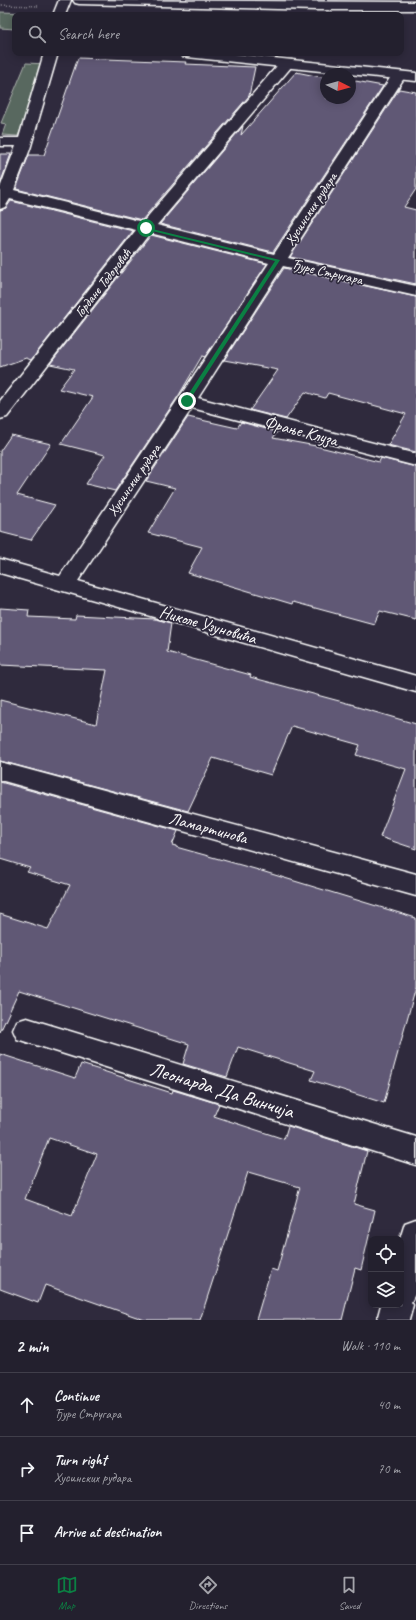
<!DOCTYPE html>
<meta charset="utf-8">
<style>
body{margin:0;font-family:Caveat,sans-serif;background:#2f2d3a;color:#f1f3f6}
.controls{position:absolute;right:12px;bottom:12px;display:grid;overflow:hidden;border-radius:8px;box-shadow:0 2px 10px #0003}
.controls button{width:36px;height:36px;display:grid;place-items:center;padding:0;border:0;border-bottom:1px solid #403e4a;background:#23202e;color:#f1f3f6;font:20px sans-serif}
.compass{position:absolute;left:320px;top:68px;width:36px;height:36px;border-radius:50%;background:#23202e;box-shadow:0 2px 10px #0003;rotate:96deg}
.stop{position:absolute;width:12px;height:12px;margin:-9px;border:3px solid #0b8043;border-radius:50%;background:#fff}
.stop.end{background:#0b8043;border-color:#fff;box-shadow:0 1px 4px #0008}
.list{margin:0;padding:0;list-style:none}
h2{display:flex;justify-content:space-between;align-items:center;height:52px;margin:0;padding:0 16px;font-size:17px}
h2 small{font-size:13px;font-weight:400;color:#a3a3aa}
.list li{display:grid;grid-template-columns:26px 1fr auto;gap:12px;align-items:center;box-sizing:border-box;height:64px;padding:0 16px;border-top:1px solid #403e4a}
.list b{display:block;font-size:15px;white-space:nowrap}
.list p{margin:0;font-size:13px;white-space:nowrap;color:#a3a3aa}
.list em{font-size:13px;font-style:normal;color:#a3a3aa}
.icon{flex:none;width:22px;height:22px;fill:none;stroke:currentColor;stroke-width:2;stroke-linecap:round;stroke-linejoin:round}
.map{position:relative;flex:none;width:416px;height:1320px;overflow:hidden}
.search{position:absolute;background:#23202e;box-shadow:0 2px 10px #0003;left:12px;right:12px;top:12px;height:44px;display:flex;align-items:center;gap:10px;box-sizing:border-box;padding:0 14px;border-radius:8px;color:#a3a3aa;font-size:15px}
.sheet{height:244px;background:#23202e}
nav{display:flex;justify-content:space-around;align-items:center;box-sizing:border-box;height:56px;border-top:1px solid #403e4a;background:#23202e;font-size:11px;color:#a3a3aa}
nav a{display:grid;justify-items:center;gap:2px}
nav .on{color:#0b8043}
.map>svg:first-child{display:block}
</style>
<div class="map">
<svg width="416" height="1320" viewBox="0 0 416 1320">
<rect width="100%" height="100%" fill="#2f2a3d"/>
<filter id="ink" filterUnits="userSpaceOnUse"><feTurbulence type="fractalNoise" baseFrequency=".025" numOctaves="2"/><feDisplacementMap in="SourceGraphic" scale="8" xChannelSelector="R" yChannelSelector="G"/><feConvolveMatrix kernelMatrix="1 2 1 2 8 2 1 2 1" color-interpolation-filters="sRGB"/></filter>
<g filter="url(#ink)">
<path fill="#59675e" stroke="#acb3ae" d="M0 12 33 13 36 15H15V29L0 28Z
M26 63 46 64 18 136 2 135 6 124 1 123Z"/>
<path fill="#605875" stroke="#fff" fill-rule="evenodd" d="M78 58 186 62 185 64 255 67 249 96 142 220 16 189 29 155H44Z
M296 72 326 78V98H350V80L383 86 273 252 160 224 243 126 241 135Z
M399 89 416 92V189L404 207 416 210V284L290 257Z
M0 154H11L0 184Z
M11 201 133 231 31 360 26 358 0 367V210L6 208Z
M151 235 267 264 205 357 202 356 179 395 115 491 86 484 105 455 61 444 93 397 59 389 74 369 50 364Z
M284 268 416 297V452L388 445 406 414 328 393 325 398 305 392 286 419 250 410 278 370 224 360Z
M188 417 237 428 241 422 277 432 273 438 316 446 379 462 381 458 416 467V620L380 611 374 624 293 602 292 604 188 573 202 547 148 533 175 488 146 481Z
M11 435 51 444 17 495 55 505 31 540 0 532V451Z
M0 608 29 610 28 617 75 619 76 615 155 619 171 623 167 652 251 675 250 677 354 705V706L416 724V849L380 837 406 769 356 755 360 745 292 726 271 775 213 758 188 811 0 761V700L96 724 107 670 0 665Z
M0 782 178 831 172 845 176 846V847L255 869 416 918V987L384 1103 311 1080 315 1071 238 1047 227 1077 183 1064 189 1044 19 991 0 1032V914L48 929 70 885 27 872 30 868 0 859Z
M0 1054 75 1078 81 1064 172 1093 173 1090 219 1104 214 1116 284 1139 288 1126 367 1151 354 1204 375 1210 361 1270 355 1268 342 1320H256L271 1269 277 1271 300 1187 248 1172 200 1320H145L45 1285 38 1303 0 1289ZM49 1138 97 1154 72 1216 25 1199Z"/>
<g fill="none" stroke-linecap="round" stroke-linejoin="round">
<defs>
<path id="minor" d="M44 53H58L30 149 14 190 143 222 282 60H292L294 63 292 66 157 225 274 254 394 72H404L406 75 288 258 416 286V296L283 266 198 398 416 454V466L192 408 78 581 416 676V692L0 573V559L60 576 269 263 150 233 7 417 0 419V401L136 230 10 199 5 207 0 209V188L16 146H0V138H19Z
M0 762 416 874V896L0 780Z
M27 1018 416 1137V1165L17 1039 13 1030 17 1021Z
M416 1219V1292L411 1302 413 1305 409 1320H377L381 1305H401V1239H400L405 1223Z"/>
<path id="tertiary" d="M59 0H71L65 15H53Z
M73 0 416 2V10H316L79 4 75 3Z
M180 53H225L416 73V81L187 57 182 56Z"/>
</defs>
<use href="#minor" stroke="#fff" stroke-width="3"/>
<use href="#tertiary" stroke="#fff" stroke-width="3"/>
<path stroke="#fff" stroke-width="1.5" stroke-dasharray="0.5 2" stroke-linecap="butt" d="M0 5 39 6"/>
<use href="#minor" fill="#2f2a3d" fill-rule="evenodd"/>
<use href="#tertiary" fill="#2f2a3d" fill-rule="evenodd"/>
</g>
</g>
<path fill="#0b8043" d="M144 227 280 260 189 401 187 402 184 401 275 261 144 229Z"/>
<g text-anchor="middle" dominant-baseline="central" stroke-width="3.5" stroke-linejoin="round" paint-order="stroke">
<g font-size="14" fill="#fff" stroke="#2f2a3d">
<text transform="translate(311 209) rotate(-57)">Хусинских рудара</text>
<text transform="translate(327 272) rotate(13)">Ђуре Стругара</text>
<text transform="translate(103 283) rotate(-52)">Гордане Тодоровић</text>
<text transform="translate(134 480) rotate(-56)">Хусинских рудара</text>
</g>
<g font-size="17" fill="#fff" stroke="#2f2a3d">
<text transform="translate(301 431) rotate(15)">Фрање Клуза</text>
<text transform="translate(208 625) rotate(16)">Николе Узуновића</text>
<text transform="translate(208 828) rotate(15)">Ламартинова</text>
</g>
<g font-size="20" fill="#fff" stroke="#2f2a3d">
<text transform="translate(222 1090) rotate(17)">Леонарда Да Винчија</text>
</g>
</g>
</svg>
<div class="controls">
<button><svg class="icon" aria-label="locate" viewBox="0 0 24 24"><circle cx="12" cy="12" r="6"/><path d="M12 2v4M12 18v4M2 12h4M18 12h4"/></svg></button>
<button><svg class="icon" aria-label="layers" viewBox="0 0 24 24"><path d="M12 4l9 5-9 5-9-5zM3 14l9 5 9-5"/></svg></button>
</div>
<svg class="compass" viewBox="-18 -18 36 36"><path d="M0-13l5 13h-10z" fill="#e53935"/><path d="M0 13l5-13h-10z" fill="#a3a3aa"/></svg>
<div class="stop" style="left:146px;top:228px"></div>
<div class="stop end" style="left:187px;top:401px"></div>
<div class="search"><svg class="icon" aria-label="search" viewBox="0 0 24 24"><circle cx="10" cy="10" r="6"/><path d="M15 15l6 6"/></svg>Search here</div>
</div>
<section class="sheet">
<h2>2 min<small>Walk · 110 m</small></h2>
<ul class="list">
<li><svg class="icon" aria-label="ahead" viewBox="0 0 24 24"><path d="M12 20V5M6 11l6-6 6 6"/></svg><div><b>Continue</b><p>Ђуре Стругара</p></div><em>40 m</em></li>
<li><svg class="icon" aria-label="right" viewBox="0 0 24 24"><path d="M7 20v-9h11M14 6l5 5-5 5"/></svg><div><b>Turn right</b><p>Хусинских рудара</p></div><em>70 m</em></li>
<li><svg class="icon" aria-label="arrive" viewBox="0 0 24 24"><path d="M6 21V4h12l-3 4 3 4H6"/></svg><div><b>Arrive at destination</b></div></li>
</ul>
</section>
<nav>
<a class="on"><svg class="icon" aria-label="map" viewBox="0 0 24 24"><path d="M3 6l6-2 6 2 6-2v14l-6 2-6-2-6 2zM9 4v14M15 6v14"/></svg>Map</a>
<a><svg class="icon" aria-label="directions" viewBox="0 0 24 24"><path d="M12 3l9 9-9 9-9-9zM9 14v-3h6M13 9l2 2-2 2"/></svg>Directions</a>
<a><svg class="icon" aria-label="saved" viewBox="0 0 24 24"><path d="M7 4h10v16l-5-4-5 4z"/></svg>Saved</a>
</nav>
